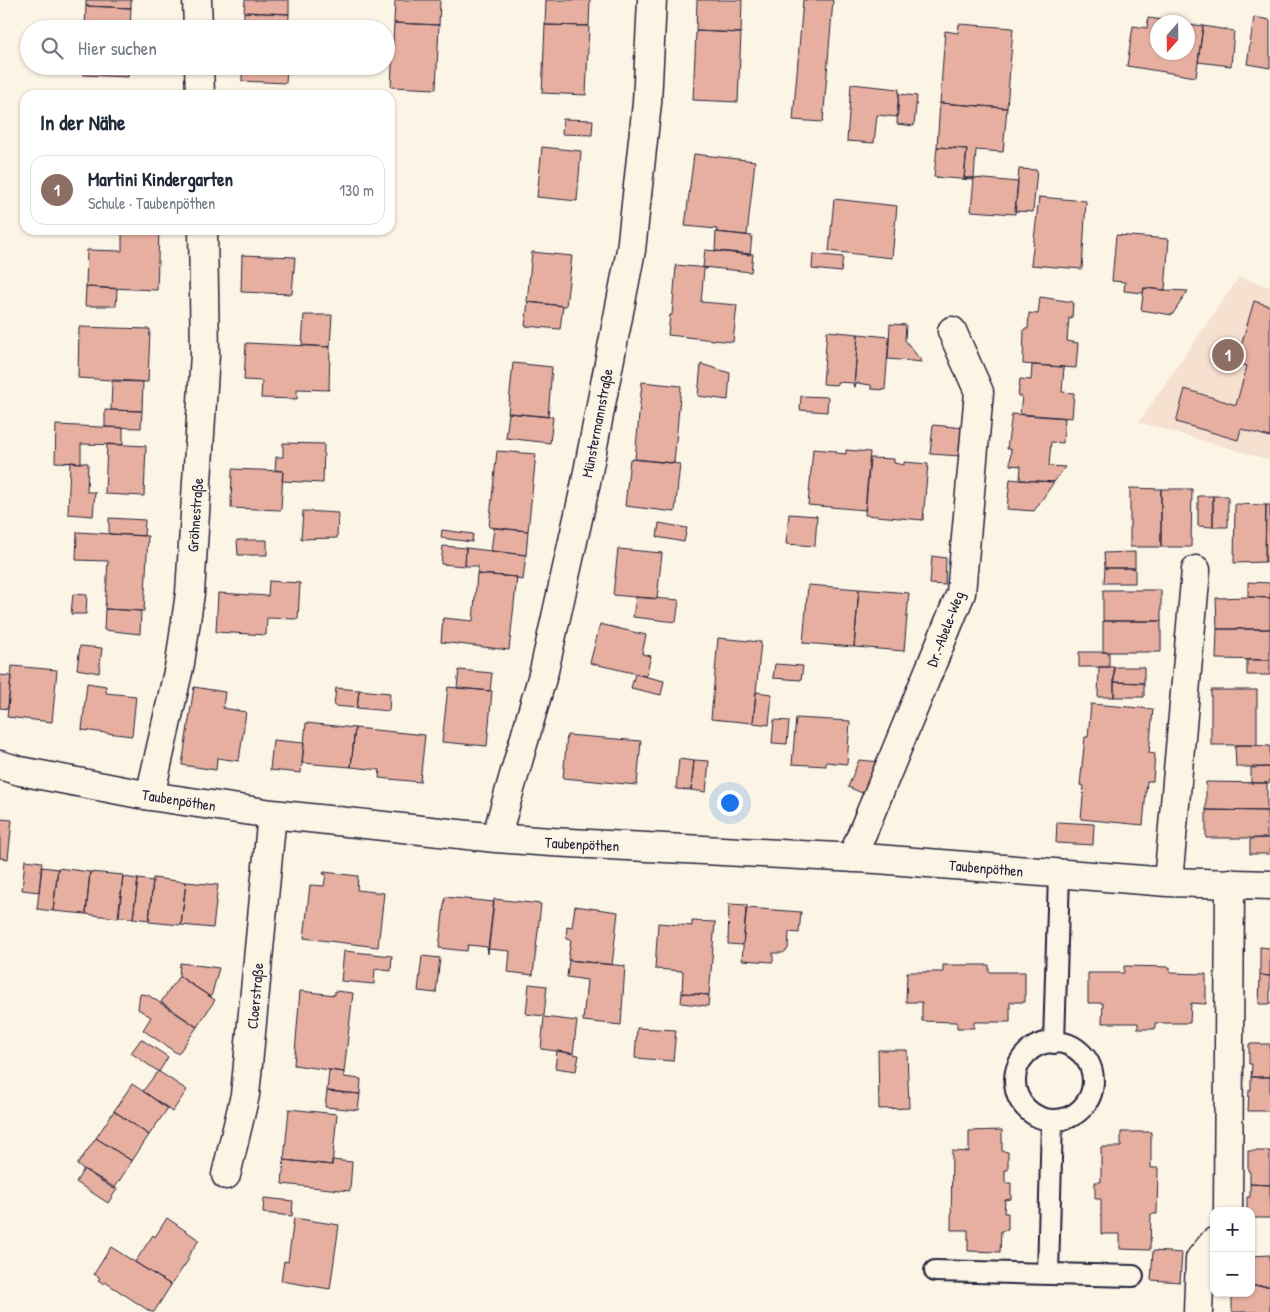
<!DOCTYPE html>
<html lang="de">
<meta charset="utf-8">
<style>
body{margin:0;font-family:"Patrick Hand",sans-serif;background:#f2f2f3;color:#1f2937}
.controls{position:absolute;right:15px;bottom:15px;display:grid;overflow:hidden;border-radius:10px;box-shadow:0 1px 4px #0004}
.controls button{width:45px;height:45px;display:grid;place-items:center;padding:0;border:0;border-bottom:1px solid #e0e1e3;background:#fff;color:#1f2937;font:25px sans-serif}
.compass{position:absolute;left:1150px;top:15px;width:45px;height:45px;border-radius:50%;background:#fff;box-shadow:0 1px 4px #0004;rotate:200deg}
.you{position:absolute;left:729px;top:802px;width:18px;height:18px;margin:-12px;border:4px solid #fff;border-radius:50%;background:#1a73e8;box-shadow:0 0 0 8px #1a73e833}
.badge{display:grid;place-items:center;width:32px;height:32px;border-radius:50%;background:#d1495b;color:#fff;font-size:16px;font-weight:700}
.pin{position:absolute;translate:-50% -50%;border:2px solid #fff;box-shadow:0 1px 5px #0006}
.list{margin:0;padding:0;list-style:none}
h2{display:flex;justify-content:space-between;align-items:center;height:65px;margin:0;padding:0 20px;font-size:21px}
h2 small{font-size:16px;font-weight:400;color:#747a83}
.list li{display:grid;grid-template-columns:32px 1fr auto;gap:15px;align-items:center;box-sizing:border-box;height:70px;margin:0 10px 10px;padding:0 10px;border:1px solid #e0e1e3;border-radius:15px}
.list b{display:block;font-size:19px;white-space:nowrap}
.list p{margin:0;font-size:16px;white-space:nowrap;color:#747a83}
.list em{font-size:16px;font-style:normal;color:#747a83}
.icon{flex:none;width:28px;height:28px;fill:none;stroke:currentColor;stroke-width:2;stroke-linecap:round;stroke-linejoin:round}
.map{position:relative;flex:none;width:1270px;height:1312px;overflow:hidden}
.search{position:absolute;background:#fff;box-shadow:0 1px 4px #0004;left:20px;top:20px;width:375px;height:55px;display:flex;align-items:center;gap:12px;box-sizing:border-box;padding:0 18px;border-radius:28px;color:#747a83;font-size:19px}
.panel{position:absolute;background:#fff;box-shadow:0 1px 4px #0004;left:20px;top:90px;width:375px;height:145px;border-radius:15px}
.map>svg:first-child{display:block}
</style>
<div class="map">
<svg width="1270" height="1312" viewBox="0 0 1270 1312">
<rect width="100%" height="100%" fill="#fcf5e5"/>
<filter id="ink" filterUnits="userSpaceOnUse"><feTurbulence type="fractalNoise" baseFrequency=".02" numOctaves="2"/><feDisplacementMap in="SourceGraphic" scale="10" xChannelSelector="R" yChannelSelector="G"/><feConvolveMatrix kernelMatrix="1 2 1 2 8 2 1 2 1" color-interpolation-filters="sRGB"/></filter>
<g filter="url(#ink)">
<path fill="#f6e0d0" d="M1239 277 1270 287V460L1139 422Z"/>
<path fill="#e7afa0" stroke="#22223b" d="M86 0H131V8L86 6Z
M245 0H289V14L244 12Z
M395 0H440L439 25 394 23Z
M546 0H590L589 26 545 25Z
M697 0H742L741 33 696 31Z
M803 0H833L823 122 793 120Z
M86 6 131 8 130 29H85Z
M244 12 289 14 288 29H244Z
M1254 17 1270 20V68L1247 64Z
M1148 18 1180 22H1158V52H1188V24L1203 26 1196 77 1127 66 1133 26 1147 28Z
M394 23 439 25 436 89 391 87Z
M959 24 1013 28 1007 108 940 103 945 31 958 33Z
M545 25 589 26 586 95 542 93Z
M1203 26 1234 31 1231 66 1198 62Z
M696 31 741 33 738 102 693 100Z
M83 66H128V77L83 75Z
M242 66H287L286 83 242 81Z
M851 84 899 89 897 117 877 115 874 143 847 141Z
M899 94 917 96 914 126 897 124Z
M940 103 1007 108 1003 152 976 150 974 178H964L967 149 937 147Z
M563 119 593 120 592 135 562 134Z
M542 147 581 151 577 201 537 197Z
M937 147 967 149 964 178H974L973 180 934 177Z
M694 154 755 161 747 235 716 232 717 229 685 226Z
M1019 169 1037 170 1033 212 1015 211Z
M974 178 1018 182 1015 214 971 211Z
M1039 197 1086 201 1082 269 1031 265Z
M834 199 897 206 892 258 829 251Z
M122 230H159L157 290 86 287 87 250 122 251Z
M716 232 752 236 750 255 715 251Z
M1116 235 1169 239 1165 290 1144 288 1143 293 1124 291 1125 282 1112 281Z
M705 250 753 254 751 272 703 267Z
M532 252 572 256 566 306 527 302Z
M813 254 843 257 841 272 812 269Z
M242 255 295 257 292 294 241 292Z
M675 265 707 268V269H704L701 302 737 305 733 342 668 335 670 315H672L676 266Z
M86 287 117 289 116 306H85Z
M1144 288 1165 290 1188 291 1172 315 1141 310Z
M1040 297 1073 302 1072 319 1069 318 1067 341 1078 343 1076 368 1023 364 1024 329H1028L1029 313 1038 314Z
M1254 301 1270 306V437L1241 429 1238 440 1176 422 1185 389 1236 405 1247 366 1236 363Z
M528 302 563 306 560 329 525 326Z
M304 315H332L330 347 302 345Z
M890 324 906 325 905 340 922 362 888 359Z
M79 327 150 329 148 382 78 378Z
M827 331 858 334 854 387 853 383 837 382V385L823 384Z
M858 334 889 337 885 390 871 389V385L856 383 855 387H854Z
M246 343 330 347 329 390 297 389V399L261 398 262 381 244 380Z
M513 363 552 367 548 417 508 413Z
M701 364 730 373 728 400 698 396Z
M1032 365 1064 367 1062 392 1074 393 1072 418 1020 414 1022 396H1018L1020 379 1031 380Z
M112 381 143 382 142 411 111 410Z
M642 382 681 386 674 463 635 459Z
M801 396 828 397 827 412 800 410Z
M105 410 142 411 141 428 105 427Z
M509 413 553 417 550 443 506 438Z
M1012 414 1065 418 1063 443 1051 442 1049 466 1065 467 1054 482 1020 480 1021 466 1010 465 1011 449H1007Z
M56 425 123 428V445L81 444V463L55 462Z
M933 425 964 428 961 456 930 454Z
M283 443 324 444 323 483 282 481 283 471 275 470 276 457H283Z
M107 444 146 446 144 496 105 494Z
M813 449 836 451V453L846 454V450L870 452 865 510 808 505Z
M497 451 536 454 528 531 489 527Z
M870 458 894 459V463L904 465V462L928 464 923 520 865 515Z
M630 459 680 464 675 512 625 506Z
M70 462 88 463 87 492H95L93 516 68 514Z
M232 469 283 471 281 510 231 508Z
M1010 479 1020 480 1054 482 1034 511 1007 509Z
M1130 488 1161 489V547H1130Z
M1161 489H1192L1191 547H1161Z
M1198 496H1213V527L1198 526Z
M1213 496H1228V527H1213Z
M1235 504 1266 505 1265 562 1234 563Z
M1266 505H1270V562H1265Z
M303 511 338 513 337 538 301 539Z
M789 514 817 516 815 546 786 544Z
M109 518 145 520 144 536 109 534Z
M659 523 687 528 684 542 657 537Z
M494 528 528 531 526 555 491 551Z
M442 530 473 534 472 542 441 538Z
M77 532 148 536 144 611 105 609 108 561 76 560Z
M237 540H267V555H238Z
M443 546 466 548 465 566 441 564Z
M466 548 526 555 523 580 516 579 517 577 477 574 478 566H465Z
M618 549 662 553 657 599 613 595Z
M1135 552V568H1105L1104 553Z
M932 556 946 558 945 585 930 584Z
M1105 568H1135V583H1104Z
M477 574 517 577 509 650 441 642 443 618 473 621Z
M269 581 300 583 298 619 267 618 266 635 216 632 218 593 268 596Z
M1248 582 1270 583V598L1248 597Z
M808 585 859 589 854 647 803 643Z
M859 589 909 593 904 651 854 647Z
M1103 590H1161V621H1103Z
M73 594 87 595 86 614H71Z
M636 597 679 600 676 622 633 617Z
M1248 597 1270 598V629H1217L1216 598Z
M105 609 141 611 140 634 104 630Z
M1103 621H1161V652H1103Z
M600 624 646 635 642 654 651 656 646 676 590 663Z
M1217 629H1270V660L1216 659Z
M718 638 761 642 753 723 711 719Z
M80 646 102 648 99 673 77 669Z
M1079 652H1109V667H1079Z
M1247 660H1270V675H1247Z
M775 664 803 666 801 680 773 678Z
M12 666 57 670 52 722 7 717Z
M1099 667H1114V697H1098Z
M1114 667H1144V683L1114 682Z
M459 670 492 673 490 691 457 688Z
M635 674 664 681 661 695 631 688Z
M0 675 11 676 8 709 0 708Z
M1114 682 1144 683V697H1114Z
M87 683 106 686V693L136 696 132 736 82 730Z
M194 687 225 692 223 708 246 712 239 761 217 758 216 770 182 765Z
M448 687 492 691 487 746 442 742Z
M336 688 359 690 357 708 334 706Z
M359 690 390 693 389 711 357 708Z
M1211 690H1257V745H1211Z
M756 692 772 694 769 725 753 723Z
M1091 704 1153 709 1149 753 1155 754 1153 781H1147L1143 825 1081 819 1084 786 1080 785 1085 737H1088Z
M796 718 850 721 847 764 826 762V766L792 764Z
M774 720 789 721 787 744 772 743Z
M306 723 355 728 351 767 302 763Z
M355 728 425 735 420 782 379 778 380 770 351 767Z
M567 735 641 741 637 785 563 778Z
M273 740 304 743 301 773 270 770Z
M1239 745 1270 746V767H1236L1235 746Z
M679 759 694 761 691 790 676 789Z
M694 760 709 761 706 792 691 790Z
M859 760 881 762 867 795 848 787Z
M1270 767V783H1251V768Z
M1206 782 1267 783V811L1206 810Z
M1206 810 1267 811V838H1206Z
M0 819 12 820 8 859 0 858Z
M1057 822 1094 824 1093 845 1056 843Z
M1267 838 1270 839V854H1250V839Z
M25 860 42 862 39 892 22 890Z
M42 867 58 869 53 911 37 909Z
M58 868 90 872 86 914 53 911Z
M90 872 123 875 118 918 86 914Z
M324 872 358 876 357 890 384 893 378 947 304 938 310 885 324 886 326 874H323Z
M123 877 138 879 133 918 119 917Z
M153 878 186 882 181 925 149 922Z
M138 879 153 881 149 920 133 918Z
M186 882 218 885 213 928 181 925Z
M445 897 494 902 488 954 487 947 468 945 467 951 439 948Z
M494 899 541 904 533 975 508 972 510 951 488 949Z
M729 904 747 905 743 945 728 944Z
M575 906 618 912 612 965 568 960 571 940 566 939 567 926 572 927Z
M746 908 801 912 799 933 789 932 788 949 783 953H773V962L742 960Z
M692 921 715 922 709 995 682 993 683 971 655 969 658 923 692 926Z
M1260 947 1270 948V976L1260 975Z
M344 951 392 956 391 971 375 969 374 984 341 981Z
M422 956 440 958 436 993 418 991Z
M569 960 625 966 621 1025 583 1021 587 980 567 977Z
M180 963 219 968 211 997 179 976Z
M943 965H989V972H1025V1002H1010V1022H974V1028H957V1022L922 1021V1002H906L907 972H943Z
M1124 966 1170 967V973L1206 974V1004L1191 1003 1190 1023H1155V1029H1138V1023H1102L1103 1003H1088V973H1124Z
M1260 975 1270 976V1004H1259Z
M179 976 215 1000 197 1027 161 1002Z
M529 984 547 986 544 1016 526 1014Z
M300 991 335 995V991L353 993 344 1072 294 1065Z
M682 993 709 995 708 1006 681 1003Z
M140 994 148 995 197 1027 178 1054 143 1030 151 1017 138 1009Z
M544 1017 577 1021 573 1053 541 1049Z
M637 1028 676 1030 673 1061 635 1058Z
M141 1039 168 1057 159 1072 131 1053Z
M1249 1044H1270V1077H1251L1252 1064H1249Z
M878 1050H907L909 1108 879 1109Z
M557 1051 579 1055 576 1071 555 1068Z
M329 1070 344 1072V1077L361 1079 360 1094 327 1091Z
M158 1071 187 1090 172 1112 143 1091Z
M1251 1077H1270V1111H1248L1249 1090H1251Z
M132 1084 168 1108 149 1135 114 1111Z
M327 1091 360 1094 358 1110 325 1107Z
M289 1109 337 1114 332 1165 284 1160Z
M114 1111 149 1135 132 1161 96 1138Z
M1002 1130V1151L1008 1152V1170H1005V1183H1011V1199L1005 1200 1004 1213H1008V1230L1001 1231 1000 1252 968 1251V1230H951L952 1151 969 1152V1131Z
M1121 1132H1151V1168H1158L1157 1214H1151L1150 1250 1120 1249V1234H1101V1199H1095V1182H1101V1147H1121Z
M96 1138 132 1161 114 1189 77 1165Z
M1248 1151H1270V1185L1250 1184V1172L1248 1171Z
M284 1160 332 1165V1160L352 1162 350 1191 282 1184Z
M84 1169 117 1189 108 1203 76 1182Z
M1250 1184 1270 1185V1218H1251V1211H1247V1197H1250Z
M264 1198 293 1201 292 1216 263 1213Z
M167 1218 199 1240 187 1258 189 1259 171 1285 135 1262 153 1235 155 1237Z
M294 1218 339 1225 330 1289 281 1281 284 1261 288 1262Z
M111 1247 171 1285 154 1312H151L105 1282 104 1284 98 1280 100 1278 94 1274Z
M1153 1251 1182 1253 1180 1282 1151 1280Z
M1270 1255V1286H1251V1256Z
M1251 1286H1270V1312H1232V1293H1251Z"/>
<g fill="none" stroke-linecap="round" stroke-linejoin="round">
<defs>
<path id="lane" d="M1015 1081a39 39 0 1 1 78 0a39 39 0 1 1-78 0Z
M1054 1043 1059 874
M935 1271 1133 1276
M1048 1274 1052 1120"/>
<path id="street" d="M197 0 198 29
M199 66 200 95
M0 765 20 771 150 796 272 814 496 838 551 842 877 859 1168 882 1270 885
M150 796 180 663 190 593 205 354 203 230
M496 838 544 671 585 487 631 250 647 103 652 0
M852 858 961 593 979 392 952 331
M1168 882 1196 570
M226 1175 245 1095 272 814
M1228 1211 1230 883
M1198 1312 1200 1259 1214 1242"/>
</defs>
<use href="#lane" stroke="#22223b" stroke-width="24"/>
<use href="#street" stroke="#22223b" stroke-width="31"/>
<use href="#lane" stroke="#fcf5e5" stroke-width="20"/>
<use href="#street" stroke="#fcf5e5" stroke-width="28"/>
</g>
</g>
<g text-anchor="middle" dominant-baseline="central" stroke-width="5" stroke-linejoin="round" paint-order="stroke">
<g font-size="15" fill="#22223b" stroke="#fcf5e5">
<text transform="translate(597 423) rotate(-79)">Münstermannstraße</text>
<text transform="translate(195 515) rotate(-86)">Gröhnestraße</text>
<text transform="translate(945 629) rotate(-69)">Dr.-Abele-Weg</text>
<text transform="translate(179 800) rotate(9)">Taubenpöthen</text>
<text transform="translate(582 844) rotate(3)">Taubenpöthen</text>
<text transform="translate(986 868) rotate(5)">Taubenpöthen</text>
<text transform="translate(255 996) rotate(-85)">Cloerstraße</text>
</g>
</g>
</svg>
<div class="controls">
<button>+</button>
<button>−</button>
</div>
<svg class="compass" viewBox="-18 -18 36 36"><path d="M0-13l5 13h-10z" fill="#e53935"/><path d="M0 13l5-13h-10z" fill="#747a83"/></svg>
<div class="you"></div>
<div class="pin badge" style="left:1228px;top:355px;background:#8d6e63">1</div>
<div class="search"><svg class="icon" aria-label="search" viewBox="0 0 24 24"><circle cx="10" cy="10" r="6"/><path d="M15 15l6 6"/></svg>Hier suchen</div>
<section class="panel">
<h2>In der Nähe<small></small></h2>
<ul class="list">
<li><span class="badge" style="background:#8d6e63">1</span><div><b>Martini Kindergarten</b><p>Schule · Taubenpöthen</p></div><em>130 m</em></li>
</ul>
</section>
</div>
